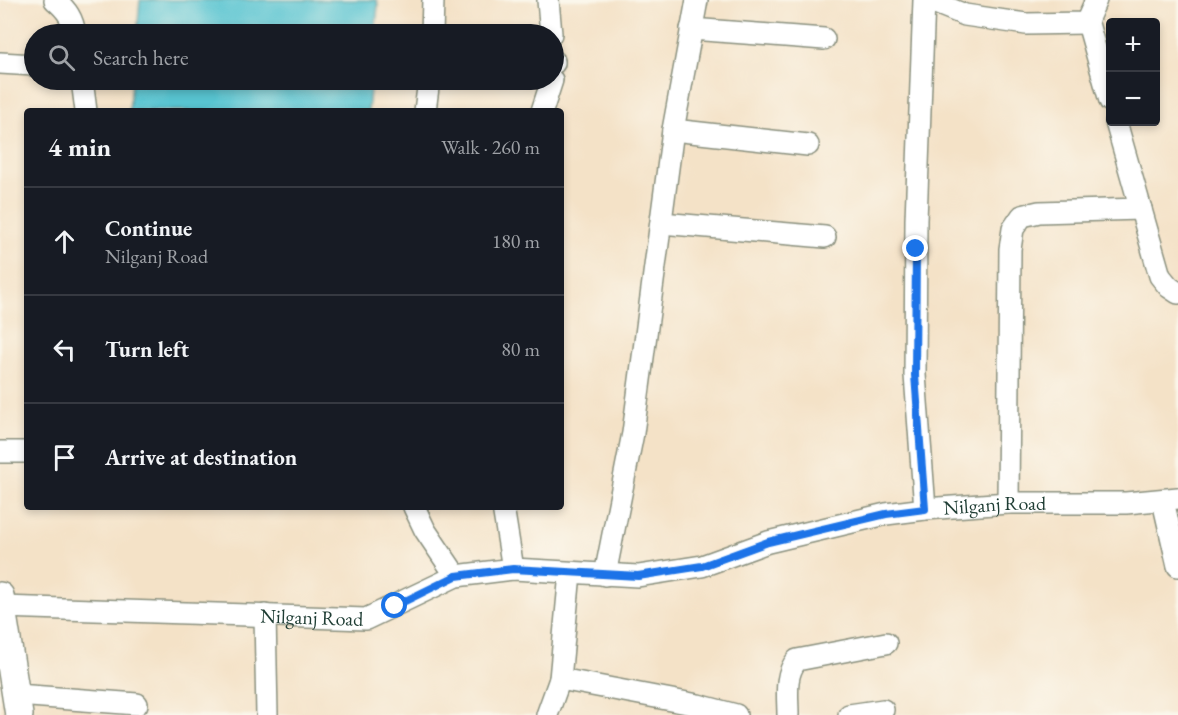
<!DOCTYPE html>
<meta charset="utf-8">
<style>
body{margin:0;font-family:"EB Garamond",serif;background:#242831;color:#f1f3f6}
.controls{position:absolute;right:18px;top:18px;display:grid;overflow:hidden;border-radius:6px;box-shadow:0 3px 9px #0003}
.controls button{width:54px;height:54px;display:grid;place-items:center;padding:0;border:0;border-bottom:2px solid #363941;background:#171b24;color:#f1f3f6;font:30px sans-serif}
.stop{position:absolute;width:18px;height:18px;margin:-14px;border:4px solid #1a73e8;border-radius:50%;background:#fff}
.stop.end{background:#1a73e8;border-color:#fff;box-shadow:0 2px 6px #0008}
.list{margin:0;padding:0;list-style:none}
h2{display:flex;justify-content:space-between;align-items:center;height:78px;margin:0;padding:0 24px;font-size:26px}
h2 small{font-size:20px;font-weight:400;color:#9ea1a6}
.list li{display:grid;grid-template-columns:39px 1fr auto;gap:18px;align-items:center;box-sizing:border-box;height:108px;padding:0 24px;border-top:2px solid #363941}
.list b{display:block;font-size:22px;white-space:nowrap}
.list p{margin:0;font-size:20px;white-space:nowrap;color:#9ea1a6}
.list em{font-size:20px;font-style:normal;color:#9ea1a6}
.icon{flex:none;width:33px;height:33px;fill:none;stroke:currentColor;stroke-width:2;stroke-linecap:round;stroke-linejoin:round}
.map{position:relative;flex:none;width:1178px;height:715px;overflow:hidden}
.search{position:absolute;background:#171b24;box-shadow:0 3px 9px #0003;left:24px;top:24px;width:540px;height:66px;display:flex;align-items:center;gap:15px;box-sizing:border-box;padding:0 21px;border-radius:33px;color:#9ea1a6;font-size:22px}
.panel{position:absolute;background:#171b24;box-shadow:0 3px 9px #0003;left:24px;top:108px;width:540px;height:402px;border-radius:6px}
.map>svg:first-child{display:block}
</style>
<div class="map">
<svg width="1178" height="715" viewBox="0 0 1178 715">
<rect width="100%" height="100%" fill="#fbf7ec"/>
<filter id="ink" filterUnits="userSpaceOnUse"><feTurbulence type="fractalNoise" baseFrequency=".0167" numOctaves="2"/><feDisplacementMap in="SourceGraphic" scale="12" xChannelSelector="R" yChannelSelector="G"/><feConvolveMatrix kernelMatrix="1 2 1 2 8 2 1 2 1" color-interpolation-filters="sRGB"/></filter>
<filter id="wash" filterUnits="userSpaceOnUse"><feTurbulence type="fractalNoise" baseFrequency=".008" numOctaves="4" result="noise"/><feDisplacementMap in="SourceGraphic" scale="24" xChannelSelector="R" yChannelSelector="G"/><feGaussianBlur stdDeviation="1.35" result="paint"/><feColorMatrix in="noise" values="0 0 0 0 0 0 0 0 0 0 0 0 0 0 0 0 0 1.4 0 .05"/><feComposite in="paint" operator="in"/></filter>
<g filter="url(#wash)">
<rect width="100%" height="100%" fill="#f4e2c7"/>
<path fill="#58c4d1" stroke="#3c8082" stroke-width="1.5" d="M140 0H377L378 5 375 34H137Z
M132 80H371L368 111H129Z"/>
</g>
<g filter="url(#ink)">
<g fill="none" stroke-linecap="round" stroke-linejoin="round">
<defs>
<g id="minor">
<path d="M55 0C67 10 73 19 75 34"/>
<path d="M548 0 551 34"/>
<path d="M924 0 916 220 915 375 925 509"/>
<path d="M928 0 965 15 1026 24 1086 23 1096 0"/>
<path d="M1087 20 1110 101"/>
<path d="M691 29 824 39"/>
<path d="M432 34 433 0"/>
<path d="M554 61V63"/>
<path d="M0 63 34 65"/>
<path d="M82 80 86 111"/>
<path d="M425 111 429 80"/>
<path d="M542 111 552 80"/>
<path d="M1116 122 1160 276 1169 287 1178 293"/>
<path d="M673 130 808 145"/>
<path d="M661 223 825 237"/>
<path d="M0 452H27"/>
<path d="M1163 501 1178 566"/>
<path d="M1008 503 1010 249 1013 229 1022 216 1039 212 1141 209"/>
<path d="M414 507 425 530 456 576"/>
<path d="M503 507 513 569"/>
<path d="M570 573 560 679 698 705 736 715"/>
<path d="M605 575 633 433 673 130 697 0"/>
<path id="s1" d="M2 607 366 619 456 576 513 569 638 576 702 566 768 542 886 514 925 509 1008 503H1126L1178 498"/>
<path d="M265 615 267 715"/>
<path d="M17 695 137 704"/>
<path d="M547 715 560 679"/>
<path d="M788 715C788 696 784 675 797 660L886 643"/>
<path d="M849 715 883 710"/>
</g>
<path id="major" d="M0 596 19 715"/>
</defs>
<use href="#minor" stroke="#8a907e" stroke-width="24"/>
<use href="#major" stroke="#8a907e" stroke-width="30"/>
<use href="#minor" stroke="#fff" stroke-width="21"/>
<use href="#major" stroke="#fff" stroke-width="27"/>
</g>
</g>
<g fill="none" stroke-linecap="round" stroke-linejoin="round" filter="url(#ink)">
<path stroke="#1a73e8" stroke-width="8" d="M395 606 456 576 513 569 638 576 702 566 768 542 886 514 925 509 915 375 916 249"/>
</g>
<g text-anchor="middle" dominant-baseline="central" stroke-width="5" stroke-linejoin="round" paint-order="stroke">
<g font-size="20" fill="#1f3d34" stroke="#fbf7ec">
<text stroke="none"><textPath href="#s1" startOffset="1012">Nilganj Road</textPath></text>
<text stroke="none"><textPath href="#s1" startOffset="310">Nilganj Road</textPath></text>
</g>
</g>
</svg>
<div class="controls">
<button>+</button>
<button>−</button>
</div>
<div class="stop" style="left:395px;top:606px"></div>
<div class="stop end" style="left:916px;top:249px"></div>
<div class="search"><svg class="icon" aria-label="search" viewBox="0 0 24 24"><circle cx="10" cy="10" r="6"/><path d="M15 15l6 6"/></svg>Search here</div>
<section class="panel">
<h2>4 min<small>Walk · 260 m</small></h2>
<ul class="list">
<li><svg class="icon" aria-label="ahead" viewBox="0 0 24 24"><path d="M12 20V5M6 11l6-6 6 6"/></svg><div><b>Continue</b><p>Nilganj Road</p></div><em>180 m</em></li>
<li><svg class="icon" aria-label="left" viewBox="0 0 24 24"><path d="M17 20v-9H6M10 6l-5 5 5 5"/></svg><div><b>Turn left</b></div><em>80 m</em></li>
<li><svg class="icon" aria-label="arrive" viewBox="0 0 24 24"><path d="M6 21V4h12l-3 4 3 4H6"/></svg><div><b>Arrive at destination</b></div></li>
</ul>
</section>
</div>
